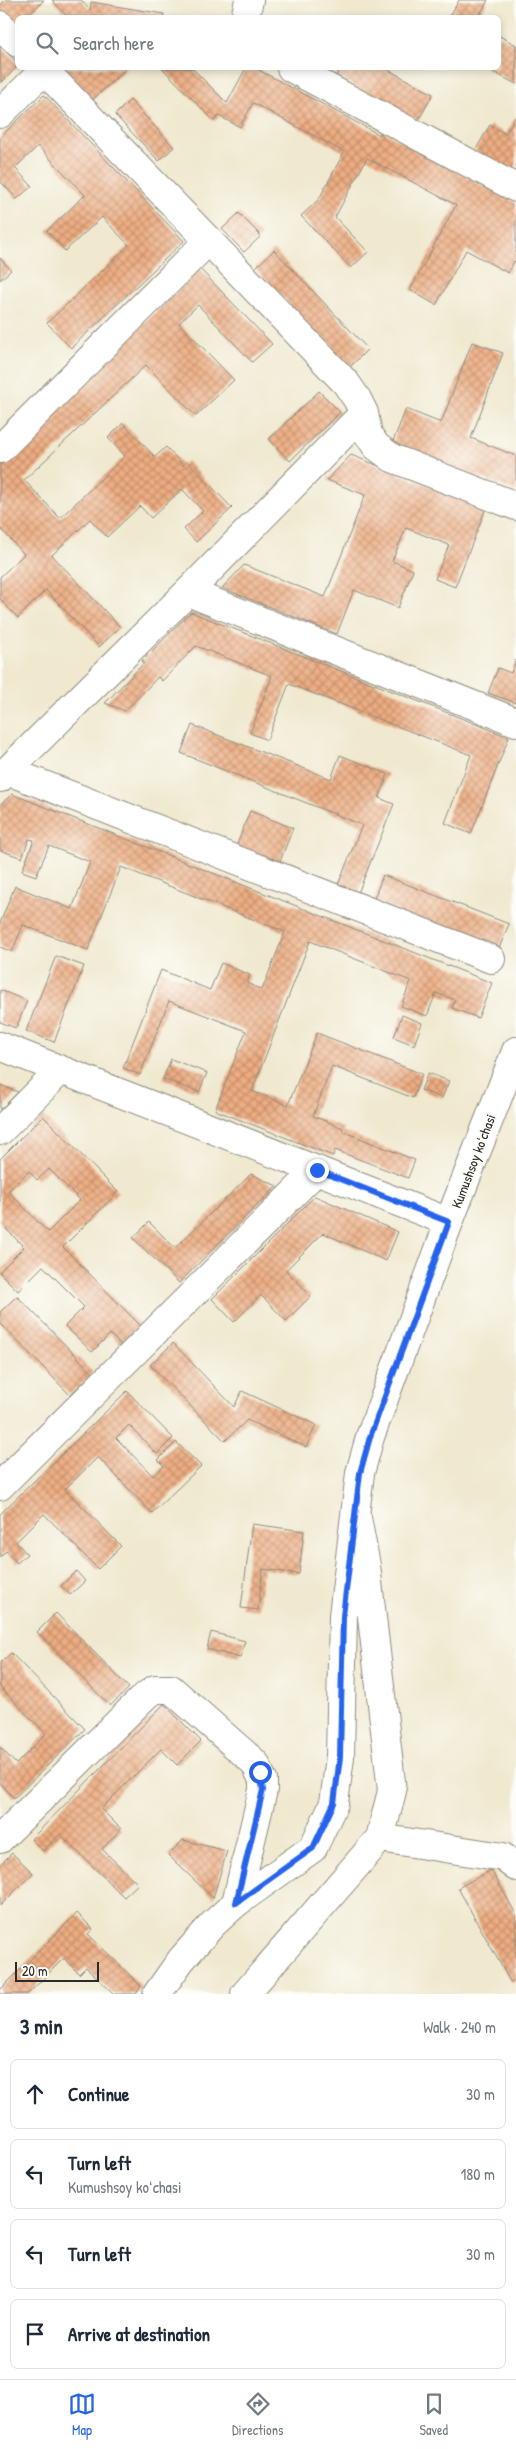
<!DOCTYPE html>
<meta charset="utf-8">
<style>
body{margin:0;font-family:"Patrick Hand",sans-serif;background:#f2f2f3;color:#1f2937}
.scale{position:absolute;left:15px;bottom:12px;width:84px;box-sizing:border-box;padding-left:5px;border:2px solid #2b2b2b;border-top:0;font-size:14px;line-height:18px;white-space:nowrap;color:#2b2b2b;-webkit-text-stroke:4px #fdfcf7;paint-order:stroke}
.stop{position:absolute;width:15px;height:15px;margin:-11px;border:4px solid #2563eb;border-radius:50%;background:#fff}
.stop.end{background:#2563eb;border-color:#fff;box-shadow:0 1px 5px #0008}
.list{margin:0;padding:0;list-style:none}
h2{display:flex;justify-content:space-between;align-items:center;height:65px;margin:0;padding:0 20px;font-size:21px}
h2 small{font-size:16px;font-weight:400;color:#747a83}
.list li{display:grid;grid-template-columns:32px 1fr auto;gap:15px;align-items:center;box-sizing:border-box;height:70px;margin:0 10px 10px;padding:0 10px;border:1px solid #e0e1e3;border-radius:8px}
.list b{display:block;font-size:19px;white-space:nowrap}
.list p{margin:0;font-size:16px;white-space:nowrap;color:#747a83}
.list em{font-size:16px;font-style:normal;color:#747a83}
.icon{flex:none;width:28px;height:28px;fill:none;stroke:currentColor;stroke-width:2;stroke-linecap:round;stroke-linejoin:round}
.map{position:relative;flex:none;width:516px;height:1994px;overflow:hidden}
.search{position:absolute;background:#fff;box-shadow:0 2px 8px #0003;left:15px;right:15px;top:15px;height:55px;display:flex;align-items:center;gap:12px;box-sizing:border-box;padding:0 18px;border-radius:8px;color:#747a83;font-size:19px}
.sheet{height:385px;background:#fff}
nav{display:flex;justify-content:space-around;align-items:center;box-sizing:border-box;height:70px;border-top:1px solid #e0e1e3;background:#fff;font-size:14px;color:#747a83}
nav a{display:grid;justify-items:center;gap:2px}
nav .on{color:#2563eb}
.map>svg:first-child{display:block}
</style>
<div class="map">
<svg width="516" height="1994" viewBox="0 0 516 1994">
<defs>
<pattern id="building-cross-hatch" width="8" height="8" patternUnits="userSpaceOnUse" patternTransform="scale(1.25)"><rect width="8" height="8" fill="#eead82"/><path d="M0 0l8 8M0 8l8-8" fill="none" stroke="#c18d6b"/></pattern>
</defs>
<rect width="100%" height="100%" fill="#fdfcf7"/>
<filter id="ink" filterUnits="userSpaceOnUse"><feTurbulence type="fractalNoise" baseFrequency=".02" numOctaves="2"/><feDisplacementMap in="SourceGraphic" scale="10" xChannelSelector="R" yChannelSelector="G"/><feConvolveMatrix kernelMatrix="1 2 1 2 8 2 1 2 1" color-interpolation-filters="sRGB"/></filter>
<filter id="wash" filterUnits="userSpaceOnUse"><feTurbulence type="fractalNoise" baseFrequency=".0096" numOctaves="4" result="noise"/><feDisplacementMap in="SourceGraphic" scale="20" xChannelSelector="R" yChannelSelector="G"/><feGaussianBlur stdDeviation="1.12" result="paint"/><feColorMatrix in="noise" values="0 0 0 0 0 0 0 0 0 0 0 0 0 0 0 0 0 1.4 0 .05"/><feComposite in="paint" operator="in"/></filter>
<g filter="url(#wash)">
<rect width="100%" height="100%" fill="#f0e9d0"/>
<g id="blocks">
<path fill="url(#building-cross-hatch)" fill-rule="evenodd" d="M5 0H44L26 18H18V25L15 28 0 11V6Z
M52 0H81L90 10 91 2 164 14 163 18H69Z
M459 0H488L478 18H449Z
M498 35 516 45V84L486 68H498Z
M0 46 18 63V66L1 83Z
M53 68H127L88 104Z
M162 68H192L227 103 246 68H255L380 135 382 131 516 203V262L514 261 508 273 466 250 436 305 410 290 456 205 367 158 335 217 368 252 351 268 301 216 319 199 344 152 253 103 240 127 219 116 214 121Z
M341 68H385L433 94 418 121 336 76Z
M44 95 184 241 71 348 47 323 129 245 102 217 65 251 47 231 85 195 38 146 15 168 32 186 17 199 0 181V137Z
M130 100 174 147 159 161 115 115Z
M516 116V173L475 151 490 125 506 134Z
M239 213 261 236 244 252 222 229Z
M274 250 368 349 347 370 288 307 290 305 255 268Z
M0 258 11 270 0 280Z
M200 269 272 344 252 362 198 305 179 323 234 380 196 416 146 365 24 480 60 518 125 456 108 438 123 423 155 457 166 447 183 465 187 461 232 508 196 542 184 529 203 511 182 489 151 518 140 506 107 537 90 519 52 555 120 627 99 647 46 590 18 618 0 599V577L24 554 0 528V465Z
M472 342 503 353 471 438 516 456V491L392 444 406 409 441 423Z
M319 391 340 412 290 461 269 439Z
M351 455 486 508 455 587 435 579 449 545 406 528 392 561 413 570 398 608 354 590 337 634 222 588 244 565 325 597 365 495 327 480Z
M191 612 509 737 471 834 445 823 471 755 289 684 267 740 250 733 272 676 196 646 162 681 158 677 125 711 105 703 144 663 142 661Z
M516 660V703L488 693 498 668 511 673Z
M192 725 331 779 340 755 388 774 379 798 394 804 358 893 338 885 362 825 181 753Z
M12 794 492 983 478 1018 452 1008 455 1000 436 993 427 1016 401 1006 411 981 310 941 252 1091 288 1105 317 1033 422 1074 413 1098 332 1066 313 1116 343 1128 342 1131 415 1160 408 1178 335 1150 333 1156 215 1110 246 1031 169 1001 140 1075 123 1068 161 970 210 990 221 963 250 975 247 983 262 990 285 932 121 867 88 950 23 925 12 952 0 947V923L15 886 72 909 90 862 49 846 36 876 22 871 34 840 29 839 22 858 0 850V805Z
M250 811 293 828 277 869 234 852Z
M383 875 509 924 498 951 373 901Z
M56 956 84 966 54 1042 26 1031Z
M0 990 27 1001 16 1028 0 1022Z
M402 1015 422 1023 414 1045 394 1037Z
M171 1059 207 1073 199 1092 163 1079Z
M428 1073 449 1081 442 1098 421 1090Z
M0 1085 18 1092 0 1110Z
M43 1116 118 1192 63 1247 141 1326 121 1345 110 1334 92 1352 65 1326 84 1307 43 1266 18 1291 0 1273V1271L24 1247 0 1223V1159ZM49 1169 80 1200 48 1232 8 1191 29 1171 37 1180Z
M251 1174 277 1186 179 1283 133 1238 149 1222 175 1248Z
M315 1196 398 1232 386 1261 323 1233 286 1270 311 1296 286 1321 261 1295 234 1322 212 1299Z
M17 1296 93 1373 70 1395 0 1323V1312Z
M173 1343 234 1407 242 1391 316 1425 306 1447 247 1420 225 1441 150 1365Z
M127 1391 173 1438 157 1454 129 1425 116 1438 153 1476 164 1466 158 1460 176 1442 201 1466 152 1513 98 1457 65 1489 121 1546 98 1569 44 1514 16 1542 27 1554 17 1563 6 1551 0 1557V1514Z
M252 1524 304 1531 299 1574 263 1569 258 1610 241 1608Z
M76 1571 85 1581 70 1595 61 1586Z
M56 1613 129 1688 110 1706 37 1632Z
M211 1632 245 1641 240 1658 207 1649Z
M11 1653 85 1729 14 1798 0 1783V1747L16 1764 46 1734 0 1687V1663Z
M164 1704 201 1741 177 1765 161 1749 101 1809 121 1829 102 1849 138 1884 124 1897 60 1834 43 1851 31 1839Z
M183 1840 227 1851 213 1898 168 1855Z
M12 1853 33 1873 0 1906V1865Z
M491 1870 516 1914V1980L511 1983 458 1888Z
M77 1913 93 1929 88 1934 141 1986 136 1994H114L86 1967 79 1974 64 1958 28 1994H0V1988L1 1989Z"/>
</g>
</g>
<g filter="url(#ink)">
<use href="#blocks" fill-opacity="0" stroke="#8e8a7e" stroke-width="1"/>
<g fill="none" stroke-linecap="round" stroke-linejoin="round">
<defs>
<path id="minor" d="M245 18 249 0
M0 25 18 43
M291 68 516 188
M44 70 346 383 357 399 364 413 368 434 376 446 392 458 516 506
M0 114 44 70 42 68
M0 449 209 240
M188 592 516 722
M8 771 491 959
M0 778 188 592 364 413
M0 1046 449 1222
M0 1131 61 1070
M0 1486 317 1170
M357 1518 366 1565 392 1791 380 1838
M0 1839 143 1698 155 1689H171L255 1763 263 1780V1790L236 1903
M245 1994 380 1838 503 1857 516 1867"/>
<path id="tertiary" d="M157 1994 181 1960 212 1925 236 1903 313 1848 334 1803 340 1757 343 1616 360 1473 370 1437 449 1222 516 1051"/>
</defs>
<use href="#minor" stroke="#8e8a7e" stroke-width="30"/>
<use href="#tertiary" stroke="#8e8a7e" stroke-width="30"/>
<use href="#minor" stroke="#fff" stroke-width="28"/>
<use href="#tertiary" stroke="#fff" stroke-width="28"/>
</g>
</g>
<g fill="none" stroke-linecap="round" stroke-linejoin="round" filter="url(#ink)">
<path stroke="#2563eb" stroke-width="6" d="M260 1772 263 1790 236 1903 313 1848 334 1803 340 1757 343 1616 360 1473 370 1437 449 1222 317 1170"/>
</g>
<g text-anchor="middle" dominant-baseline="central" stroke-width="4" stroke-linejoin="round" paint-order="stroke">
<g font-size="14" fill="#2b2b2b" stroke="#fdfcf7">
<text transform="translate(473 1161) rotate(-69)">Kumushsoy koʻchasi</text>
</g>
</g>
</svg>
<div class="scale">20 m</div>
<div class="stop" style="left:260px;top:1772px"></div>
<div class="stop end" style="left:317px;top:1170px"></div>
<div class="search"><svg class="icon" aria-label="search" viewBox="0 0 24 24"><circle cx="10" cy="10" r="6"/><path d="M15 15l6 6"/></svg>Search here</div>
</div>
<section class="sheet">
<h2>3 min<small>Walk · 240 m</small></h2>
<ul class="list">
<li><svg class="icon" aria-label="ahead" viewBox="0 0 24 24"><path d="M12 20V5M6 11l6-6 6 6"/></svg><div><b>Continue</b></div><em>30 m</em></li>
<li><svg class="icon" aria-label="left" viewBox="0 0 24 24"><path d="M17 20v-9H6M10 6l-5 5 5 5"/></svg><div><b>Turn left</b><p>Kumushsoy koʻchasi</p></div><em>180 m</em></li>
<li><svg class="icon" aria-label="left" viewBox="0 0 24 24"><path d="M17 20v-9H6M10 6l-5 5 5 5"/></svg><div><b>Turn left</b></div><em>30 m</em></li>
<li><svg class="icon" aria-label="arrive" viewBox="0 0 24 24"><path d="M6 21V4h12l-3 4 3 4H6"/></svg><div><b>Arrive at destination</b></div></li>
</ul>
</section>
<nav>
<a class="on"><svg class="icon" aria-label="map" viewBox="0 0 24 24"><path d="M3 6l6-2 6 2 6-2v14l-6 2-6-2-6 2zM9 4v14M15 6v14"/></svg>Map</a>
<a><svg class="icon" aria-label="directions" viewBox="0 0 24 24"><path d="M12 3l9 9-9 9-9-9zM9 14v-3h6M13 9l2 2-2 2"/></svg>Directions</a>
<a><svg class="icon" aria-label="saved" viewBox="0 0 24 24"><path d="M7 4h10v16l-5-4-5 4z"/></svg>Saved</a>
</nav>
